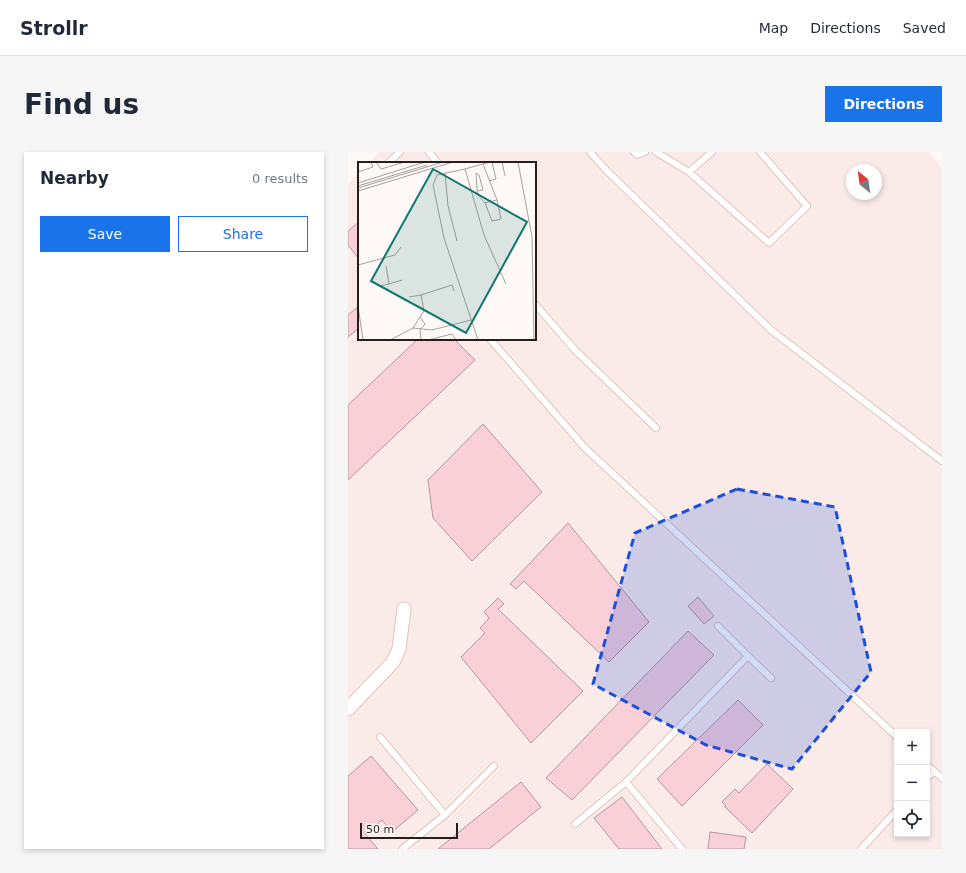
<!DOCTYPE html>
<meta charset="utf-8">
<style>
body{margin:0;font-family:"DejaVu Sans",sans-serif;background:#f6f6f7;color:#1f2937}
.controls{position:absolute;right:12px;bottom:12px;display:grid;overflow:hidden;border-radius:0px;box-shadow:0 2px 6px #0003}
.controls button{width:36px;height:36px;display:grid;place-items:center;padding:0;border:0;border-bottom:1px solid #e0e1e3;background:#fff;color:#1f2937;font:20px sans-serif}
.compass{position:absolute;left:498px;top:12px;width:36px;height:36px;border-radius:50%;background:#fff;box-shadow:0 2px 6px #0003;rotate:331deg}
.scale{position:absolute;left:12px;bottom:10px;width:98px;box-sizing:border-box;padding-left:4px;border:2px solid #271d1b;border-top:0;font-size:11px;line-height:14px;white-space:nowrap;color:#271d1b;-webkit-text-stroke:3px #fef8f7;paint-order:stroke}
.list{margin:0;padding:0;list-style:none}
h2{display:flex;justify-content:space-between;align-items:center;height:52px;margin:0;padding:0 16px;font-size:17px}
h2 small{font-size:13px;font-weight:400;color:#747a83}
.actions{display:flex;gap:8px;padding:12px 16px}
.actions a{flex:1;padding:9px 0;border:1px solid #1a73e8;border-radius:0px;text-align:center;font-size:14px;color:#1a73e8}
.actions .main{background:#1a73e8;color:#fff}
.icon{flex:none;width:22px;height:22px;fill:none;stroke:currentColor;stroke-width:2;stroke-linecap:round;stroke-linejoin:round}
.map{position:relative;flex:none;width:594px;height:697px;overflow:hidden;border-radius:0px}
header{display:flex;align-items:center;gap:24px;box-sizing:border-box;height:56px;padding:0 20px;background:#fff;border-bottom:1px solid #e0e1e3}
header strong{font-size:19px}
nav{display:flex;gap:22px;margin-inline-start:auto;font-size:14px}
.intro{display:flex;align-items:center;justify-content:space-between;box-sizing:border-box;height:96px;padding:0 24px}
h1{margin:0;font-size:28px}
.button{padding:10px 18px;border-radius:0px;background:#1a73e8;color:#fff;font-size:14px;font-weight:700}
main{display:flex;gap:24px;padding:0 24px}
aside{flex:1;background:#fff;border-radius:0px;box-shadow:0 2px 6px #0003}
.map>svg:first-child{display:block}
</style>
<header>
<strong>Strollr</strong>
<nav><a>Map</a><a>Directions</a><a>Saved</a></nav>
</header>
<div class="intro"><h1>Find us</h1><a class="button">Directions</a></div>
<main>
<aside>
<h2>Nearby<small>0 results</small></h2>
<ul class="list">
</ul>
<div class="actions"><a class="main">Save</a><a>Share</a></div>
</aside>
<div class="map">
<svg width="594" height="697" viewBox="0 0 594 697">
<rect width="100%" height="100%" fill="#fef8f7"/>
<path fill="#faebe8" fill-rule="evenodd" d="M31 0H581L594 16V697H0V32L11 21V187H187V11H21ZM504 18H528V42H504ZM549 580H579V682H549Z"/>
<path fill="#f9d0d8" stroke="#b3989d" d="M11 70V107L0 93V79Z
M11 154V176L0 185V163Z
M70 187H106L127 208 0 328V253Z
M135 272 194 340 124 409 85 366 80 328Z
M220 371 301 470 261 510 176 429 168 437 162 432Z
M350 445 366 464 356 472 340 454Z
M150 446 156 452 150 457 235 539 183 591 113 505 137 481 132 476 141 466 136 460Z
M340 479 366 503 224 648 198 626Z
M390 548 415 573 334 654 309 627Z
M23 604 70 658 44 680 34 668 17 682 30 697H0V624Z
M419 612 445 637 404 681 377 655 378 654 374 650 387 637 391 641Z
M173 630 193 655 141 697H90Z
M274 645 314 697H271L246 666Z
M362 680 398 685 396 697H360Z"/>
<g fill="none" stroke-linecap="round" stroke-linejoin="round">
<defs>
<path id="lane" d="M81 0 90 11
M242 0 259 19 423 178 594 309
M286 0 289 3 297 0
M308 0 341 20 421 91 459 54 412 0
M40 11 52 0
M341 20 364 0
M187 152 227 198 308 276
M142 187 237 296 549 585
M370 474 400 504
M32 585 97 663 54 697
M579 613 594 626
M579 626 586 619
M97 663 146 614
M227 672 278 630
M334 697 278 630 400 504 423 526
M513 697 549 658"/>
<path id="street" d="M0 557 45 510 51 497 56 457"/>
</defs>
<use href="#lane" stroke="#e1c4bf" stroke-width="8"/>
<use href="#street" stroke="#e1c4bf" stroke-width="15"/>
<use href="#lane" stroke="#fff" stroke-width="6"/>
<use href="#street" stroke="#fff" stroke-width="13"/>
</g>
<path fill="#1d4ed8" fill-opacity="0.2" stroke="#1d4ed8" stroke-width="3" stroke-dasharray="8 5" stroke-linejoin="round" d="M389 337 487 355 523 520 444 617 358 593 245 532 287 381Z"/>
<g transform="translate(10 10)">
<rect width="178" height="178" fill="#fef8f7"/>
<path fill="none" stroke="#a8a09f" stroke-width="1" d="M18 0 23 7 47 0M144 0 147 14M160 0 174 75 176 178M107 7 132 0M0 10 15 5 13 0M87 11 90 44 99 79M131 19 138 17 134 0M0 21 67 0M0 24 69 3M0 26 85 0M0 29 95 0M119 29 125 28 121 13 118 11 119 27V29L120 33 127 41 134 59 143 57 139 38 125 2M127 41 139 38M0 103 37 93 43 85M31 122 44 118M21 124 31 122 28 104M51 135 63 133M0 144 5 178M62 155 67 162 62 168 63 178M55 166 74 168 113 158M32 178 55 166 66 149 63 133 94 123 96 129M70 178 94 172 98 178M120 178 86 76 75 23 79 13 107 7 126 73 148 122"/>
<path fill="#0f766e" fill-opacity="0.15" stroke="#0f766e" stroke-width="2" d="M75 7 169 60 108 171 13 119Z"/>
<rect width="178" height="178" fill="none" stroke="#271d1b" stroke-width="2"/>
</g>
</svg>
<div class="controls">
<button>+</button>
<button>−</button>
<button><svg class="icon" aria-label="locate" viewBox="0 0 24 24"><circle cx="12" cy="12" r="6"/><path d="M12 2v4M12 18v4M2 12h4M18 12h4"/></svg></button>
</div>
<svg class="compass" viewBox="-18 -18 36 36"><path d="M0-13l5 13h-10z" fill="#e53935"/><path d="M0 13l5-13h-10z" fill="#747a83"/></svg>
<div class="scale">50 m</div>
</div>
</main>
